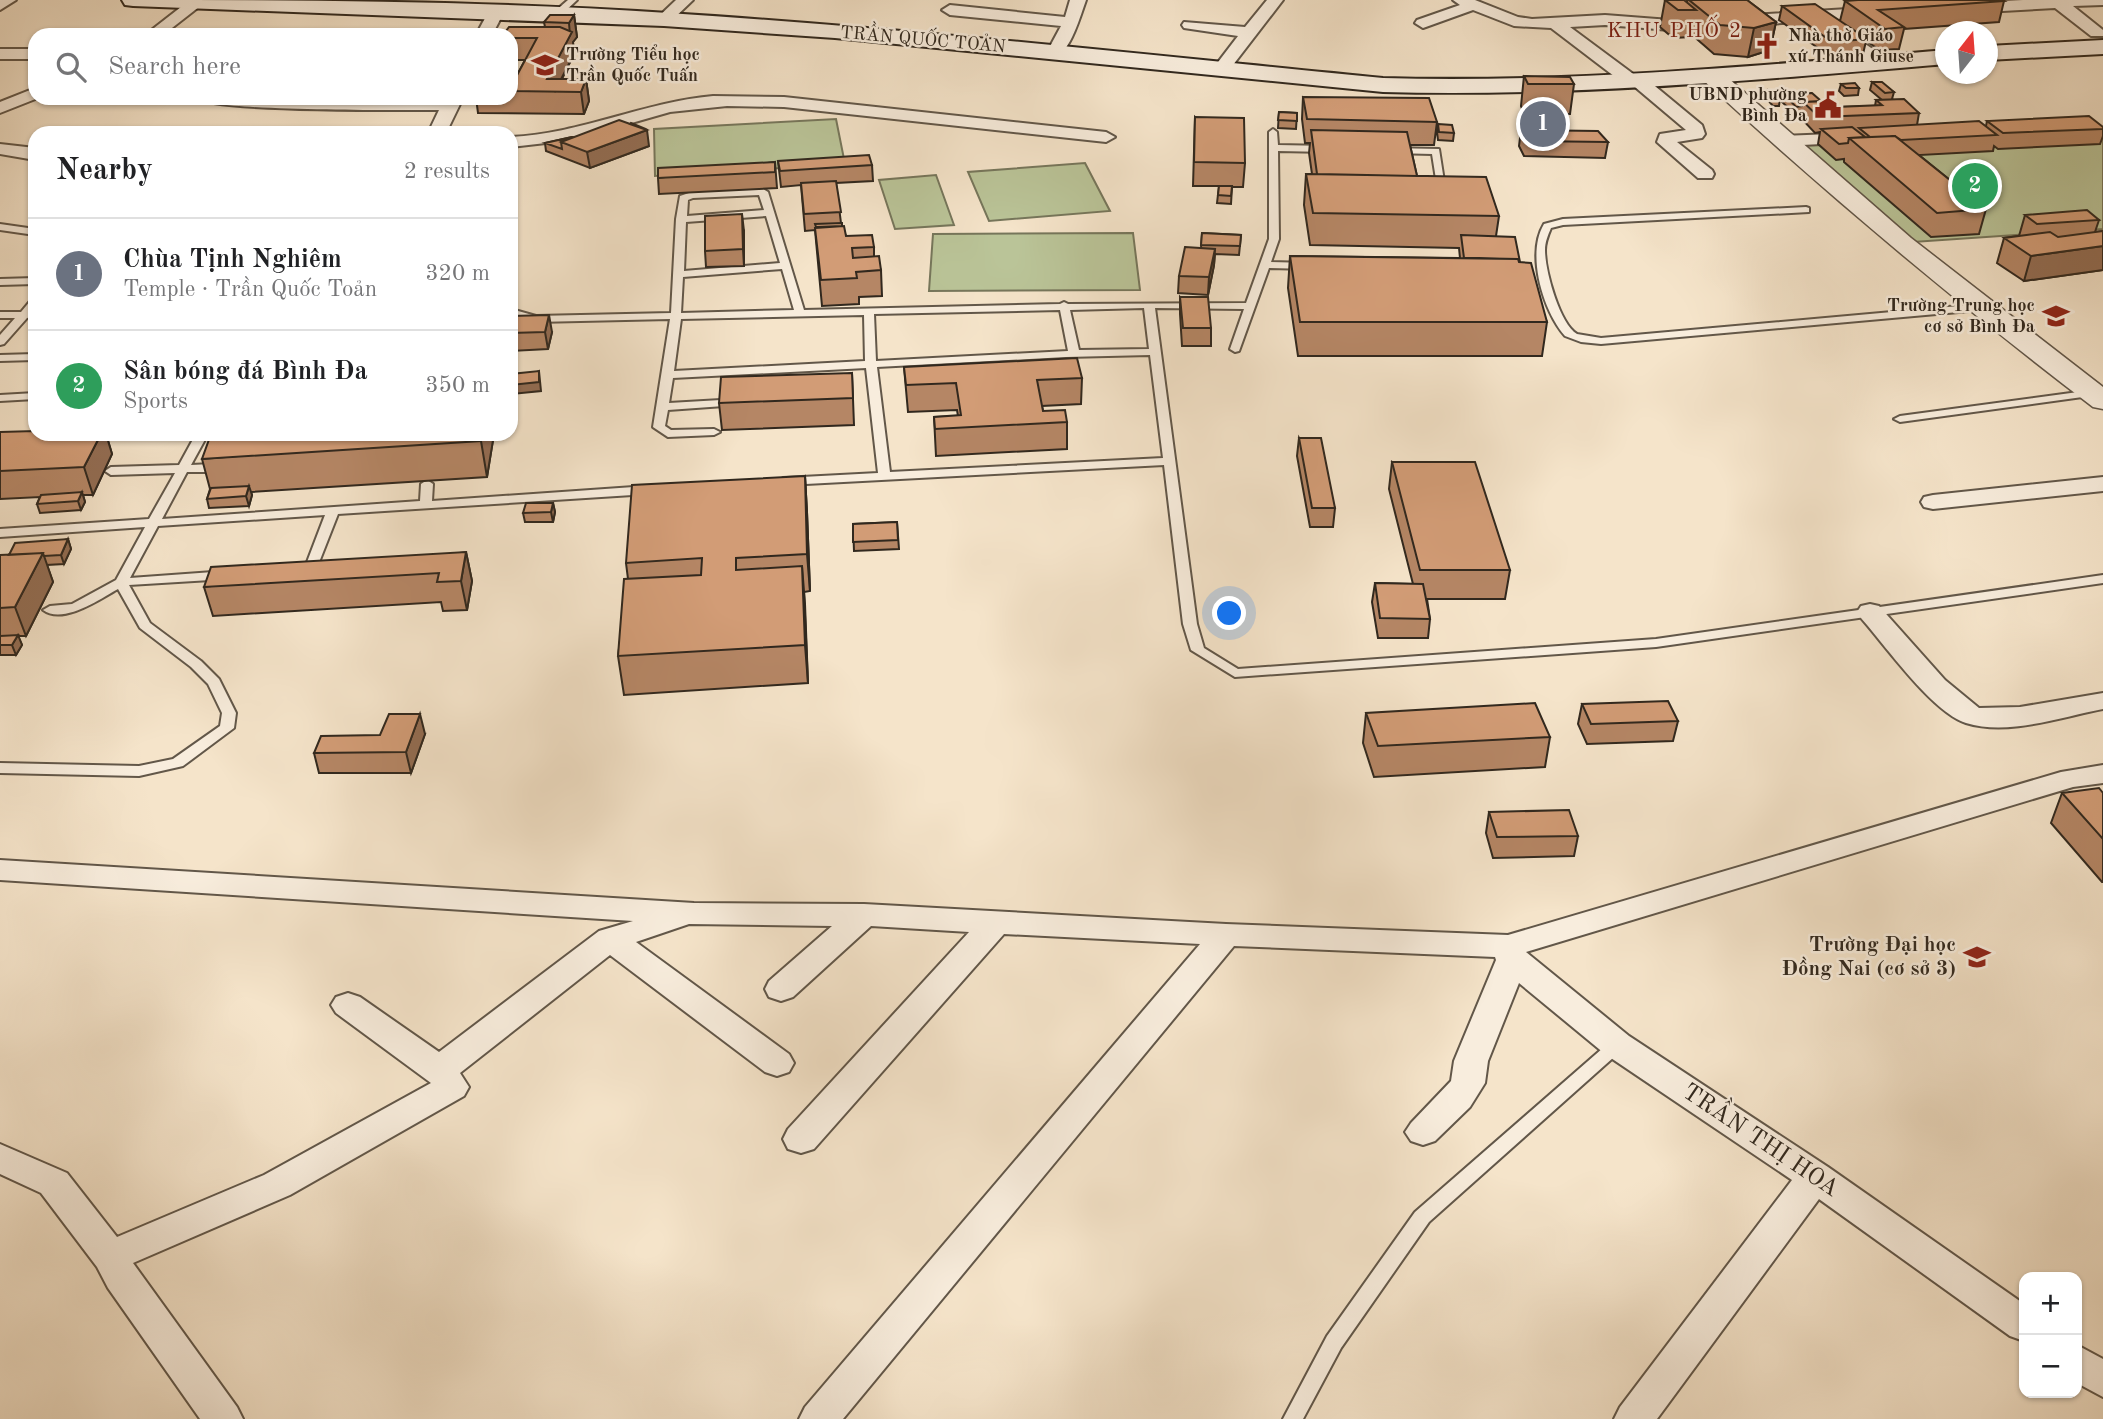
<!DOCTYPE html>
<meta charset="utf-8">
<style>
body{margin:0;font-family:"Old Standard TT",serif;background:#f2f2f2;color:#202124}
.controls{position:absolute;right:21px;bottom:21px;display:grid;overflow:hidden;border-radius:14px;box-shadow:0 2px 5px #0004}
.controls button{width:63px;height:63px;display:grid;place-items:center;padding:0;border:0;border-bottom:2px solid #e0e0e0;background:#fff;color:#202124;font:35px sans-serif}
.compass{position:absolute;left:1935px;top:21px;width:63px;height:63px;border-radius:50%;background:#fff;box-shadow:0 2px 5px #0004;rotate:17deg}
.you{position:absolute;left:1230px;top:614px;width:24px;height:24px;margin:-18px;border:5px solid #fff;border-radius:50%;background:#1a73e8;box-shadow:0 0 0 10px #1a73e833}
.badge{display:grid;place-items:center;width:46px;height:46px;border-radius:50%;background:#0b8043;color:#fff;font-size:23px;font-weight:700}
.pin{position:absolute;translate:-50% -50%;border:4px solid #fff;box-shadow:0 2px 7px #0006}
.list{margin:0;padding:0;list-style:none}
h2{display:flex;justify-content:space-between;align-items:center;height:91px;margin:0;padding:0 28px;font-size:30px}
h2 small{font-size:23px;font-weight:400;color:#757577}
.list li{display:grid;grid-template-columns:46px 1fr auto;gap:21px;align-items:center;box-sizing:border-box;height:112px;padding:0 28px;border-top:2px solid #e0e0e0}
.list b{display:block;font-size:26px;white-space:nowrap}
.list p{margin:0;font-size:23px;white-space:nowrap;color:#757577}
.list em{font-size:23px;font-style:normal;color:#757577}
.icon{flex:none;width:38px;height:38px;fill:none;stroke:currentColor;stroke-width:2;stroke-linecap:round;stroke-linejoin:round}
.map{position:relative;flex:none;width:2103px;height:1419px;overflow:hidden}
.search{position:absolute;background:#fff;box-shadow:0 2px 5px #0004;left:28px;top:28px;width:490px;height:77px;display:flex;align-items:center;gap:18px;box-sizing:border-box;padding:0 24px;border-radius:21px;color:#757577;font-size:26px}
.panel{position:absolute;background:#fff;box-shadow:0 2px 5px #0004;left:28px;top:126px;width:490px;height:315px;border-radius:21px}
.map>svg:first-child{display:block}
</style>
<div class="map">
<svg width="2103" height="1419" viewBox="0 0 2103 1419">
<rect width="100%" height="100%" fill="#f5e4ca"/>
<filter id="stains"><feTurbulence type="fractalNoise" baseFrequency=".00286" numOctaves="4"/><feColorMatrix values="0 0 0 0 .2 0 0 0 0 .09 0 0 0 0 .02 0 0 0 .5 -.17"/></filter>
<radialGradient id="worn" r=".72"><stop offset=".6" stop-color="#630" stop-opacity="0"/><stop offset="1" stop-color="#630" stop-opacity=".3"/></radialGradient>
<path fill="#bac498" stroke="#76765b" stroke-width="2" d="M836 119 845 164 655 176 654 129Z
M2103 128V229L1913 242 1797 144Z
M1085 163 1110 211 989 221 968 172Z
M936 175 954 225 895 229 879 180Z
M1133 233 1140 290 929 291 933 234Z"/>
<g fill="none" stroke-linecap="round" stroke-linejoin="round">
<defs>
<path id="service" d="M568 0H577L560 16H554V12Z
M1273 129 1277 132 1278 145 1328 146 1333 149 1328 152 1278 151 1279 239 1271 262 1309 263 1314 266 1309 269 1269 268 1239 351 1235 352 1230 349 1244 309 1155 308 1197 624 1204 648 1238 669 1656 639 2103 575V583L1656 647 1235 677 1191 650 1183 624 1164 465 787 485 783 484 781 481 783 478 878 473 866 368 673 378 669 403 738 399 744 402 738 405 668 410 665 426 671 430 714 429 720 432 714 435 668 437 653 427 670 319 536 322 511 315V309L536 316 671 313 676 219 680 196 692 192 763 189 768 192 804 310 1060 304 1064 302 1068 304 1246 303 1269 239V132ZM759 195 764 210 687 216 688 200 693 198ZM766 216 780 263 684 271 686 222ZM782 269 794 310 681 313 683 277ZM1144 308 1149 349 1079 350 1070 310ZM1060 310 1068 351 876 361 874 314ZM864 315 865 361 674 371 681 319ZM1150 355 1163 458 890 472 877 367 1066 357Z
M1390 148 1439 149 1446 194 1438 192 1432 154 1393 153 1388 150Z
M1806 207 1809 208V212L1563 225 1551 228C1548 235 1545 242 1545 250 1545 270 1559 323 1577 334L1601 338 1981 304 1986 307 1981 310 1601 344 1581 342 1565 336C1543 311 1526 254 1544 224L1563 219Z
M0 224 35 229V235L0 230Z
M35 278V284L0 285V279Z
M35 299V308L31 317 27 318 4 344 0 345V335L15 318H0V312H21L31 300Z
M35 354V360L0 361V355Z
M2093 390 2099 393 2097 395 1900 422 1894 419 1900 416Z
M35 393V399L0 401V395Z
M196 434H208L191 465 212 464 218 468 212 472H187L162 519 420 501 421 484 427 480 433 484 432 501 648 486 654 490 648 494 338 514 316 570 310 574 304 570 325 515 158 526 130 578 227 571 233 575 227 579 129 585 150 623 201 661 219 679 236 713 234 728 183 766 139 776 0 773V763L139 766 173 759 220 726 222 713 208 684 191 667 140 628 118 589C100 599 63 625 43 610L50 606 72 604 116 580 145 527 0 537V529L149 519 175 473 111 475 105 471 111 467 179 465Z
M1617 1039 1623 1041 1625 1045 1623 1049 1429 1222 1341 1348 1303 1419H1283L1327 1336 1415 1212 1611 1041Z"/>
<path id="minor" d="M0 0H16L0 10Z
M190 0H202L204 3 163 35H145Z
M676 0H693L670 22H658L656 19Z
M1070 0H1086C1081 14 1070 53 1055 57L1047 52 1061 26 950 15 942 10 950 5 1065 17Z
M1267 0H1283L1226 74H1214L1212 70 1238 36 1184 28 1182 25 1184 22 1245 27Z
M1453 0H1475L1518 17 1532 19 1605 15 1670 20 1881 7 1889 12 1881 17 1670 30 1605 25 1570 27 1636 76 1644 77 1702 125 1705 134 1702 138 1677 142 1712 170 1714 174 1712 178H1698L1657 142 1660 134 1686 130 1635 87 1627 86 1551 28 1514 26 1473 10 1423 28 1415 23 1417 20 1460 5Z
M2023 0H2103V5L2073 6 2103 30V36H2091L2055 8 1967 13 1959 8 1967 3Z
M496 7 504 12 492 35H476L490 9Z
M1833 23 1888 59 1890 63 1888 67H1876L1827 31 1825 28Z
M0 49H35V59H0Z
M35 88V98H38L0 113V102Z
M713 96 784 97 1106 132 1115 137 1106 142 784 107 727 106 670 112 572 140 511 147V137C580 134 644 102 713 96Z
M197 98 444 100 463 98 446 133H428L439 110C407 110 209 112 197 98Z
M1856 133 1862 134 1865 138 1862 142 1782 146 1773 141 1782 136Z
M0 144 35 148V160L0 154Z
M2103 477V491L1933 509 1924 507 1921 502 1924 497 1933 495Z
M1870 604 1879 606 1945 680 1979 708 2020 707 2103 693V709C2061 717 2008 736 1966 723 1932 712 1885 645 1861 618L1857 612 1861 606Z
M2103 765V783L2073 787 1526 952 1629 1036 1828 1167 2024 1304V1341L2010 1336 1819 1199 1657 1419H1614L1620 1407 1792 1180 1605 1054 1519 983 1488 1061 1485 1083 1470 1107 1435 1141 1423 1145 1411 1141 1405 1132 1411 1123 1451 1081 1454 1061 1496 960 1495 957 1234 946 843 1419H799L805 1407 1200 944 1004 934 814 1149 801 1153 788 1149 783 1139 788 1129 969 932 871 926 793 997 781 1001 769 997 765 989 769 981 832 926 689 924 636 942 789 1054 794 1063 789 1072 777 1076 765 1072 610 955 460 1073 469 1087 464 1096 290 1195 133 1263 237 1407 243 1419H200L108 1288 97 1267 41 1193 0 1174V1144L67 1173 117 1237 264 1175 431 1083 336 1013 331 1005 336 997 348 993 360 997 439 1052 599 931 633 921 0 880V860L694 903 864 904 1226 924 1508 935 2061 772Z
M2077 1345 2103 1359V1397L2077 1383Z"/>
<path id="tertiary" d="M1711 69 1719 70 1911 238 2103 387V409L2093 407C1958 304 1828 195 1703 80L1700 75 1703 70Z"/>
<path id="secondary" d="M122 0C304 0 487 1 668 13 907 28 1145 55 1383 78 1571 83 1758 66 1946 50V64C1758 80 1571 97 1383 92L835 38 664 26 133 6 125 5Z
M2103 40V54L1988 60V46Z"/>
</defs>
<use href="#service" stroke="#625749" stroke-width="4"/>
<use href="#minor" stroke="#625749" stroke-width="4"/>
<use href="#tertiary" stroke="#625749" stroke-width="3"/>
<use href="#secondary" stroke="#31281e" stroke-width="4"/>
<use href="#service" fill="#f8eddd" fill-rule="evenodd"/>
<use href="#minor" fill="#f8eddd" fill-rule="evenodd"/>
<use href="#tertiary" fill="#f8eddd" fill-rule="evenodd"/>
<use href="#secondary" fill="#f8eddd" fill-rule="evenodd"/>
</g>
<path fill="#b58665" stroke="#31281e" stroke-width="2" d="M1665 0 1687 3V0H1747L1776 22 1770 50 1748 57 1714 54 1691 34V37L1673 38 1660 27Z
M1845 1H2004L1999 22 1904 29 1899 49 1880 50 1866 41 1863 54 1829 56 1779 20 1782 6 1840 21Z
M574 15 577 37 573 42 574 54 562 79H586L589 101 584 114 478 113 476 98H511V79H515L525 60H511V35L545 27 544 22Z
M1524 76 1574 84 1570 114H1524L1521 106Z
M1872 82 1894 92 1892 99 1919 113 1917 125 1986 126 1987 121 2103 127V136L2100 144 1998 149 1994 146 1993 151 1919 155 1986 209 1979 234 1931 237 1844 162V159L1836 160 1818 144 1820 132 1815 133 1800 117 1801 114H1795L1782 102 1784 94 1821 101 1836 107 1875 106 1876 100H1882L1870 90Z
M1841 84 1859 88 1858 95 1844 96 1839 91Z
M1768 90 1780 98 1779 106H1773L1766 98Z
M1303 97 1437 122 1434 145H1410L1417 176 1499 216 1496 236 1520 262 1547 322 1542 356H1298L1288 288 1290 256 1460 258 1459 248 1310 245 1304 205 1306 174H1312L1309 153 1310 143H1305L1302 119Z
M1279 112 1297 113 1296 129 1278 128Z
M1195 117 1245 163 1243 187H1232L1231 204 1217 203 1219 186H1193Z
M1438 124 1454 133 1453 141 1438 140 1437 132Z
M1521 130 1608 142 1605 158 1524 156 1519 146Z
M572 137 649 146 590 168 546 151 545 143Z
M778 161 872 165 873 181 836 183 841 223 846 236 874 247V256L881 270 882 296 859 297V304L822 306 815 230 805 231 801 185 781 187Z
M775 162 777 188 659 194 658 178Z
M2025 215 2099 220 2095 232 2103 231V270L2024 281 1997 263 2004 238 2019 236Z
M744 231V266L706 267 705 251Z
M1202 233 1241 235 1239 255 1215 254 1214 265 1208 295 1178 293 1179 276 1201 248Z
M1180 297 1211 328V346H1182L1180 314Z
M511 316 552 332 548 349 511 351Z
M904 367 1082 378 1081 404 1042 406 1043 411 1067 422V449L936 456 934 417 958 416 957 410 908 412Z
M852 373 854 425 722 430 719 403Z
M0 432 35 434H106L112 454 93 495H83L85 502 81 510 40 513 37 504 40 497 0 499Z
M494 434 487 477 251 492 252 495 249 506 209 508 207 499 210 489 202 459Z
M1299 438 1335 508 1333 527H1310L1297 456Z
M1392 462 1510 570 1505 599H1427L1430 619 1428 638H1378L1372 602 1375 583 1413 584 1389 489Z
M805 476 807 512 810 591 804 592 808 683 624 695 618 656 628 579 626 563Z
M553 503 555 512 553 522H525L523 513Z
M897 522 899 549 854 551 853 524Z
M68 539 71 549 64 564 47 565 53 582 26 636H18L22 645 16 655H0V555H9Z
M466 552 472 581 467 610 443 611 441 602 213 616 204 587Z
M1582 704 1678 721 1673 741 1587 744 1578 724Z
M1366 713 1550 737 1545 767 1374 777 1363 743Z
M425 734 411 773H319L314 753Z
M2062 793H2103V882H2102L2051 823Z
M1489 812 1578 836 1574 856 1493 858 1486 833Z"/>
<path fill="#936d53" stroke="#31281e" stroke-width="2" d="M574 15 577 37 573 42 574 54 555 91 547 79 570 35 569 23Z
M1776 22 1770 50 1748 57 1754 28Z
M586 79 589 101 584 114 581 92Z
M647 130 649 146 590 168 587 152Z
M515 187 516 195 512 205 511 196Z
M742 214 744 231V266L743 249Z
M2103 246V270L2024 281 2031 256Z
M1215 249 1214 265 1208 295 1209 277Z
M549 315 552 332 548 349 545 332Z
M539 371 541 391 512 394 511 385Z
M101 434H106L112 454 93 495 84 467Z
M482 434H494L487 477 481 441Z
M805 476 807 512 810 591 807 554Z
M249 486 252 495 249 506 246 496Z
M82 492 85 502 81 510 78 501Z
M553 503 555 512 553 522 551 512Z
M68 539 71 549 64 564 61 555Z
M466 552 472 581 467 610 461 581Z
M43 553 53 582 26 636 15 607Z
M802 566 805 604 808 683 805 645Z
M18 635 22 645 16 655 12 645Z
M420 714 425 734 411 773 406 752Z"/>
<path fill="#d29c76" stroke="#31281e" stroke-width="2" d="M1665 0H1684L1696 10H1678Z
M1689 0H1747L1776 22 1754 28 1720 25Z
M1858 0H2002L2004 1 1878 10 1904 27 1885 29 1845 1Z
M1815 4 1867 39 1832 42 1782 6Z
M550 15H574L569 23 544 22Z
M509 27H560L572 32 547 79H586L581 92 511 91V79H515L537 38H511V35H503Z
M1524 76 1570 77 1574 84H1528Z
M1872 82H1882L1894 92 1885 93Z
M1855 83 1859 88H1846L1841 84Z
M1768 90H1774L1780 98H1775Z
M1812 93 1821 101 1803 102 1802 106 1796 107 1784 94Z
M1303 97 1429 98 1437 122 1307 119Z
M1904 99 1919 113 1819 117 1803 102 1830 101 1836 107 1882 105 1876 100Z
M1279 112 1297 113V121L1278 120Z
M2089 116 2103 127V129L2003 133 1987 121Z
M1195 117 1244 118 1245 163 1194 162Z
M619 120 647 130 587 152 561 142Z
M1979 121 1997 135 1901 140 1895 136 1870 137 1859 128Z
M631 123 646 129 647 130 630 124Z
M1438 124 1452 125 1454 133 1439 132Z
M1852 127 1865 137 1849 138 1848 143 1839 144 1821 129Z
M1311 130 1407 132 1417 176 1317 174Z
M1521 130 1598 131 1608 142 1526 141Z
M1895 136 1986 209 1937 213 1849 138Z
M572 137H573L561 142 562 149 545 143Z
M869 155 872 165 780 171 778 161Z
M775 162V172L658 178V168Z
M1306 174 1486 177 1499 216 1313 213Z
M836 181 841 212 804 214 801 183Z
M1219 186H1232L1231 196 1218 195Z
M511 187H515L511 196Z
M2087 210 2099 220 2037 224 2025 215Z
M742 214 743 249 705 251V216Z
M842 223V226L816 227 815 224Z
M844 226 846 236 872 235 874 247 852 248 853 258 879 256 881 270 856 272 857 278 821 280 815 228Z
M2103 231V246L2031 256 2004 238 2050 232 2058 237Z
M1202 233 1241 235 1240 246 1201 245Z
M1461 235 1515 237 1520 262H1519L1518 259 1464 258Z
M1185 247 1215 249 1209 277 1179 276Z
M1290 256 1518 259 1519 262 1531 263 1547 322H1300Z
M1180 297H1208L1211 328H1183Z
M549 315 545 332 511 333V316Z
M1077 358 1082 378 1037 380 1043 411 1065 410 1067 422 935 429 934 417 961 415 956 383 906 385 904 367Z
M539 371V382L511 385V374Z
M852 373 853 398 719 403 721 377Z
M35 431V434H101L84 467 0 471V432Z
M211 434H482L481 441 202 459Z
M1299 438H1321L1335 508H1312Z
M1392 462H1475L1510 570H1420Z
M805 476 807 554 736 558V570L802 566 805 645 618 656 624 579 701 575 702 558 626 563 632 485Z
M249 486 246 496 207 499 211 488Z
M82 492 78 501 37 504 41 495Z
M526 503H553L551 512 523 513Z
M897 522 898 540 853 542V524Z
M68 539 61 555 44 556 43 553 9 555 15 543Z
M466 552 461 581 437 582 439 573 204 587 211 567Z
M43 553 15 607 0 608V555Z
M1375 583 1423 584 1430 619 1380 618Z
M18 635 12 645H0V636Z
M1668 701 1678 721 1591 724 1582 704Z
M1535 703 1550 737 1378 746 1366 713Z
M389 714H420L406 752 314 753 321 736 380 735Z
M2099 788 2103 793V839L2062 793Z
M1569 810 1578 836 1497 837 1489 812Z"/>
<defs>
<symbol id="church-bare" viewBox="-9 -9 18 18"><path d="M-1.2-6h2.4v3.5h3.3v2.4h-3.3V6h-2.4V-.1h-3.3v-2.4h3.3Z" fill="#8f2418" stroke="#f8eddd" stroke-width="2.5" paint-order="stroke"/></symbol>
<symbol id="school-bare" viewBox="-9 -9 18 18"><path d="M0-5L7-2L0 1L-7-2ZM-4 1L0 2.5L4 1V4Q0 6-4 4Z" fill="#8f2418" stroke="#f8eddd" stroke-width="2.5" paint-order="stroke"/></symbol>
<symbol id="civic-bare" viewBox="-9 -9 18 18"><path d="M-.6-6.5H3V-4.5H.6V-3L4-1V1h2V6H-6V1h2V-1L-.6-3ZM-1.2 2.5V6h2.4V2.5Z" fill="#8f2418" stroke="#f8eddd" stroke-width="2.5" paint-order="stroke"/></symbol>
<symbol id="university-bare" viewBox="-9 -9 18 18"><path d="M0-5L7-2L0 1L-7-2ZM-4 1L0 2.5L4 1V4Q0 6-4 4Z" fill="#8f2418" stroke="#f8eddd" stroke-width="2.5" paint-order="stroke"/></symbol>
</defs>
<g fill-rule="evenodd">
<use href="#church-bare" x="1748" y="27" width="38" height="38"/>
<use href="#school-bare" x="526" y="46" width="38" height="38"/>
<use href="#civic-bare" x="1809" y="86" width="38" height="38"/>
<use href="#school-bare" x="2037" y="297" width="38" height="38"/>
<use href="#university-bare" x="1958" y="938" width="38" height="38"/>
</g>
<g text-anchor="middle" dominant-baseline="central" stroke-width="5" stroke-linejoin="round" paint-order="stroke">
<g font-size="18" font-weight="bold" fill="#31281e" stroke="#f8eddd" text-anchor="start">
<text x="1788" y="36">Nhà thờ Giáo<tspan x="1788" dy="21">xứ Thánh Giuse</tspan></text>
<text x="566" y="55">Trường Tiểu học<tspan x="566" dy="21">Trần Quốc Tuấn</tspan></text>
<text x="1807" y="95" text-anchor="end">UBND phường<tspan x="1807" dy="21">Bình Đa</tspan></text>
<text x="2035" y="306" text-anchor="end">Trường Trung học<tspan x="2035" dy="21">cơ sở Bình Đa</tspan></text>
</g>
<g font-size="18" fill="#31281e" stroke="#f8eddd">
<text transform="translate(923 40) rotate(5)">TRẦN QUỐC TOẢN</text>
</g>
<g font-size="21" letter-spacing="2" fill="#7a1f14" stroke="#f8eddd">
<text x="1675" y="31">KHU PHỐ 2</text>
</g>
<g font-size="21" font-weight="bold" fill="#31281e" stroke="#f8eddd" text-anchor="end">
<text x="1956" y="945">Trường Đại học<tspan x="1956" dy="24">Đồng Nai (cơ sở 3)</tspan></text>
</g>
<g font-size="24" fill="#31281e" stroke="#f8eddd">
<text transform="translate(1760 1141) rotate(34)">TRẦN THỊ HOA</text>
</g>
</g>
<rect width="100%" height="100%" filter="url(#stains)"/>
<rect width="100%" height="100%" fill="url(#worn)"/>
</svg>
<div class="controls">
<button>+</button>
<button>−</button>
</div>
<svg class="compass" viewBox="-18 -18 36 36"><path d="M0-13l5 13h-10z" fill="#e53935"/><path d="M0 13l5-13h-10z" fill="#757577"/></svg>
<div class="you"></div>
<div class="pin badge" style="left:1543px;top:124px;background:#6b7280">1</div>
<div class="pin badge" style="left:1975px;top:186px;background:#2e9e5b">2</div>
<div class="search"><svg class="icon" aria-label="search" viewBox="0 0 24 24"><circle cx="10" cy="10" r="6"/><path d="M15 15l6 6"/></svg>Search here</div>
<section class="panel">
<h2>Nearby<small>2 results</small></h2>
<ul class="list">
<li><span class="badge" style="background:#6b7280">1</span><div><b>Chùa Tịnh Nghiêm</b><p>Temple · Trần Quốc Toản</p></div><em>320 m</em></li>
<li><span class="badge" style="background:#2e9e5b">2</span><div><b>Sân bóng đá Bình Đa</b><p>Sports</p></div><em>350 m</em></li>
</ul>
</section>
</div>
